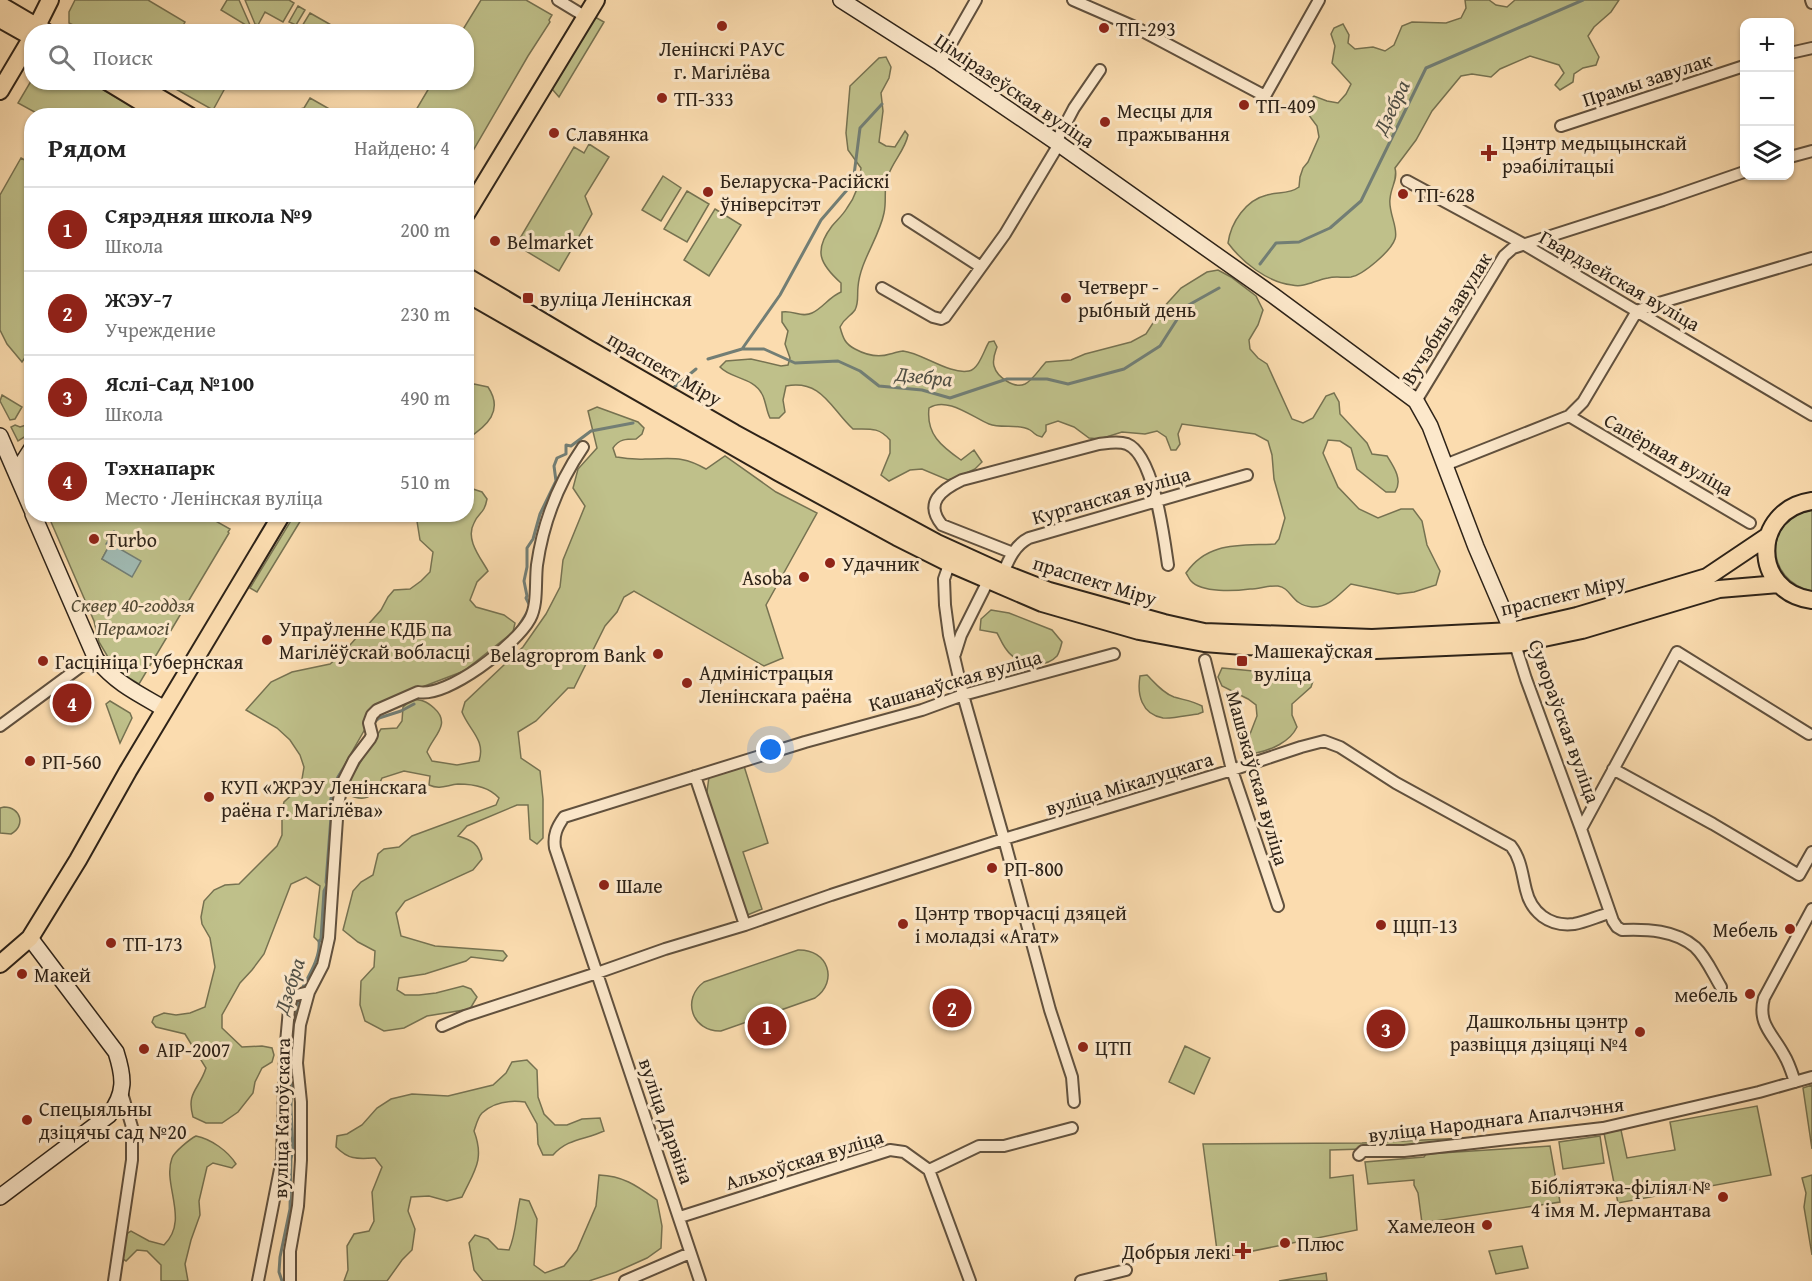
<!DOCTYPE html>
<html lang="ru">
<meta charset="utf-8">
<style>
body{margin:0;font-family:"Gentium Book Plus",serif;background:#f6f6f6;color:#222}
.controls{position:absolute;right:18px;top:18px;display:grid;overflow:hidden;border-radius:12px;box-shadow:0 2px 4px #0004}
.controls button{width:54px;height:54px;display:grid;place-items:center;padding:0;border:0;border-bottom:2px solid #e0e0e0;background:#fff;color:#222;font:30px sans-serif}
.you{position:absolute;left:771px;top:750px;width:21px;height:21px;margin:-15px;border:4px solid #fff;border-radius:50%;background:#1a73e8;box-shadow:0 0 0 9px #1a73e833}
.badge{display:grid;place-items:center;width:39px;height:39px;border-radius:50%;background:#8f2418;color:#fff;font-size:20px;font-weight:700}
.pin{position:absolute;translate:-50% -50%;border:3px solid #fff;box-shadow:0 2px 6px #0006}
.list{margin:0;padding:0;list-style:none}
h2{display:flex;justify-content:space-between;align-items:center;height:78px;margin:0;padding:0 24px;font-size:26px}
h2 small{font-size:20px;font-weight:400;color:#767676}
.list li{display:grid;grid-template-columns:39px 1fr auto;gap:18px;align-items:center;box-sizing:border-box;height:84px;padding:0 24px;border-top:2px solid #e0e0e0}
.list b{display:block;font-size:22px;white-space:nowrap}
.list p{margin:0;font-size:20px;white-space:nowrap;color:#767676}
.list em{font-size:20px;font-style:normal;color:#767676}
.icon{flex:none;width:33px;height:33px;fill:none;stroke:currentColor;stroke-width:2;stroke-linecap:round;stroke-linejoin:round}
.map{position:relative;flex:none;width:1812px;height:1281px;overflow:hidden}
.search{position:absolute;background:#fff;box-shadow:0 2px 4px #0004;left:24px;top:24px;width:450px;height:66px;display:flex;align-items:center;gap:15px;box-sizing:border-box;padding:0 21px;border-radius:24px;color:#767676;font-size:22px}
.panel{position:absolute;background:#fff;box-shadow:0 2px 4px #0004;left:24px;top:108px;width:450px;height:414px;border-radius:24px}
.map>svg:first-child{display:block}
</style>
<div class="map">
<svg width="1812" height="1281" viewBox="0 0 1812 1281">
<rect width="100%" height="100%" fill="#fbdcaf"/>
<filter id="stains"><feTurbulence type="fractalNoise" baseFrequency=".00333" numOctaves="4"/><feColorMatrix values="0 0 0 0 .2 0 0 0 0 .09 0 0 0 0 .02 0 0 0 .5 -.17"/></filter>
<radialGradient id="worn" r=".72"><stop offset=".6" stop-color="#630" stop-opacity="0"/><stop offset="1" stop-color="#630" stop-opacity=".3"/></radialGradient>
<path fill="#bfc08a" stroke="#767251" stroke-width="1.5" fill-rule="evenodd" d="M75 0H148L185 22 180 31H85L69 23V12Z
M227 0H239L250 25 249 27 221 10Z
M245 0H289L294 3 283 22 265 12 258 25 255 24Z
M481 0H526L552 15 549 20 550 22 528 56 470 156 467 154 466 116 413 115 432 83 466 82V32L462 31Z
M1465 0H1489L1496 5 1507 7 1515 0H1619L1611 12 1594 27 1588 36 1599 57 1596 65 1583 68 1574 74 1573 82 1560 90 1555 85 1564 73 1559 65 1530 56 1500 69 1491 77 1472 74 1461 76 1432 111 1416 140 1395 168C1398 180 1391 186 1390 199 1388 212 1399 229 1395 239 1391 251 1363 275 1351 277 1343 278 1335 276 1328 278 1315 280 1305 288 1292 285 1267 282 1242 262 1228 243 1231 222 1246 200 1267 195 1278 192 1290 194 1299 187L1300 177 1303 168 1308 162 1319 137 1317 126 1308 114 1307 103 1314 96 1327 101 1338 103 1346 94 1351 84 1332 63 1335 46 1331 34 1334 28 1343 24 1349 35 1348 43 1355 49 1373 47 1385 51 1394 45 1402 26 1412 22 1446 23 1461 18 1466 8Z
M298 6 305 10 296 25 289 22Z
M310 13 340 30V31H299Z
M595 17 604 22 559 97 552 89Z
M886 57 891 67 889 78 881 93 883 111 879 142 886 146 895 147 905 131 908 135C905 150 893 161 888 176 883 188 887 200 884 213 879 238 860 261 858 287 857 295 859 302 855 310 850 317 845 317 840 327 843 338 845 344 855 349 866 355 878 358 890 354 895 353 899 351 903 351 922 353 950 375 969 371 979 369 984 350 989 342L994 341 997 347C995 353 992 359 994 366 997 377 1014 389 1025 384 1033 380 1040 368 1046 362L1071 360 1085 354 1131 342 1146 334 1162 309 1181 288 1207 272 1218 270 1231 277 1256 296 1263 310 1258 325 1249 340 1250 349 1258 358 1267 364 1292 419 1303 423 1313 418 1326 396 1334 393 1339 402 1340 414 1367 443 1372 454 1387 456C1394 467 1403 480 1395 492H1386L1357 469 1351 448 1340 441 1328 440 1323 453 1338 487 1359 509 1378 518 1401 509H1413L1422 521 1427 545 1440 571 1436 585 1414 592 1398 594 1351 584C1339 594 1329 608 1312 607 1291 605 1292 588 1278 586 1269 585 1259 589 1250 589 1235 591 1202 593 1191 581 1189 579 1188 576 1186 573 1208 541 1240 546 1275 544L1279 539 1285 518 1274 479 1272 455 1268 441 1255 434 1182 424 1178 434 1180 444 1176 450H1171L1166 437 1157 431 1145 434 1122 432 1100 439 1089 438 1074 427 1058 421 1046 425V431L1042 437C1035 436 1036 434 1030 430 1019 423 1001 429 989 424 972 417 947 396 929 408 926 434 941 446 961 460L974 450 982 462 975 469 958 477 948 480 922 469 910 470 889 481 881 475 890 453V440C879 427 870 429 853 429 831 409 822 379 786 386L783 400 785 412 779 418H770C766 410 766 401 762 394 753 377 731 379 720 367L726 361 751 359 781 366 788 365 790 358 785 344 788 331 782 322V312C793 310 802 318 812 313 823 308 829 297 841 292V283C820 264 813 251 832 226 837 220 843 215 847 208 856 196 860 183 861 168L848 150 846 133 850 86 879 58Z
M31 81 77 83 84 87 95 85 147 115H40L18 103Z
M165 83H222L224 90 213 110Z
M310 98 340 115H289L288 112 304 108Z
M589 144 609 157 585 196 592 214 559 271 516 245 574 147 584 153Z
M21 158 32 164V347L22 362 7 344 0 330V195Z
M663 176 681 188 661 221 642 210Z
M687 191 709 204 687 242 664 229Z
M715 209 741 225 709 276 684 260Z
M474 384 488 387C504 411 487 426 467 439V389Z
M2 395 22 407 15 419 10 420 0 401Z
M597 407 638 422 644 428 642 434 636 439C626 439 619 439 613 448L616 457C625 458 635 460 645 459 671 459 682 455 706 469L725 456 776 492 817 513 766 605 783 658 764 666 634 591 624 597 617 612 605 626 574 688H568L536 721 518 732 521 758 540 771 543 799V838L537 844 530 839 528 805H517L467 826 458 836C472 840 479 844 482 859L473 870 405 901 396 913 401 936 435 946 503 951 507 956 503 961 471 957 466 961 425 974 399 978 397 990 405 995H419L436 993 463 986 471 989 477 997 470 1009 427 1016 404 1028 384 1031 365 1021 360 1005 361 981 374 967 375 951 358 942 343 930 353 891 361 882 373 875 378 854 384 849 399 847 412 836 496 805 499 798C489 787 473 784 458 784 447 785 440 790 429 785L430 776 404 771 382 778C374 799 364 803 345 793L350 779 381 729 397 728 402 721 403 707 412 699C422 700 426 701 434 708 452 724 433 736 427 752L432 761 457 765 479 761C486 740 469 730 462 712L465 702 523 647 546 614 560 587 563 560 585 506 573 488 578 469 597 448 588 411Z
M15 425 20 427 26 425 29 427 26 436 18 441 11 427Z
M467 487 482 492 487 499C484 515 479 511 474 523 465 539 480 557 488 571L477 582 470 600 476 607 504 615 515 623 513 632 464 671 409 692 368 717 365 729 337 778 331 803 333 851 325 935 323 942 318 941 314 937 320 886 306 877 291 884 264 954 252 970 240 983 222 1015V1028L242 1047 262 1046 272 1048 274 1055 272 1062 262 1068 255 1082 253 1093 238 1112 222 1123H206L193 1117C186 1092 199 1090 206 1068L185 1034 156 1027 152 1022 154 1017 164 1013 176 1015 190 1013 205 1007 215 967 210 938 202 924 201 917 204 901 214 890 225 885 239 884 277 846 282 835V810L284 802 296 791 302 779 304 767 300 755 290 740 277 728 246 710 271 682 292 672 330 664 342 654 381 610 388 597 394 590 410 589 421 581 430 572 433 552 420 540 416 515 466 514Z
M1812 510V591C1764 581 1763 518 1812 510Z
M295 514 304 515 257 592 250 588Z
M48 515H205L230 529 228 532 229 533 139 684 119 672V668L112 664 99 642 94 621ZM109 546 132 576 102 559Z
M991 610 1009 613 1052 630 1062 642C1061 646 1059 653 1057 656 1044 670 1016 664 1006 649 1002 644 1000 638 997 633L980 630 981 619Z
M1222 668 1264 672H1294L1309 676 1313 681 1311 687 1292 704V715L1297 727C1290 742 1271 750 1256 753L1245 747 1257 716 1256 705 1248 699 1222 686 1218 677Z
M1147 675C1155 683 1163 693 1174 697 1184 700 1193 701 1202 706L1203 712 1198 714C1189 715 1172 719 1163 718 1141 714 1137 694 1140 676Z
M110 701 130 713 132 718 120 743 106 704Z
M744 766 768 843 743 852 762 909 745 916 706 799 709 777Z
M4 807C21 807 26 826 11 834L0 833V808Z
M798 950C828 949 839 981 815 998L721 1031C692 1032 681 999 704 982Z
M1185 1046 1210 1058 1194 1094 1169 1082Z
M527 1060 537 1070 538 1097 544 1114 555 1125H567L582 1119 600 1118 604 1131C585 1140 568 1138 553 1155H543L538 1144 537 1124 525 1102C510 1100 494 1102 482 1113 478 1117 476 1125 474 1131 485 1160 474 1171 462 1197L447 1201 429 1196 411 1197 408 1211 415 1229 412 1250 402 1260 387 1281H344L348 1270 347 1246 354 1234 369 1231 374 1221 372 1192 382 1167 375 1158C357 1159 349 1160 336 1147L337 1136 347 1134 362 1125 377 1108 391 1099 412 1094 448 1096 493 1085 506 1073 512 1062Z
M1812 1085V1149L1803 1088Z
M1757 1106 1771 1175 1618 1203 1604 1133 1621 1130 1627 1158 1675 1150 1670 1122Z
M196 1136C211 1139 228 1151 236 1164L232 1168 213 1163 207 1167 199 1201 200 1215 191 1240 185 1264 188 1281H161V1265L147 1251 137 1250 126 1261 121 1258 126 1234 131 1231 149 1241 164 1245C190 1220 162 1185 172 1158 174 1152 190 1139 196 1136Z
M1600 1136 1604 1163 1563 1169 1559 1142Z
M1464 1138V1146L1330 1150V1178L1353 1175 1357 1230 1218 1258 1203 1144 1362 1143Z
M1550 1146 1560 1202 1422 1223 1418 1193 1414 1185V1180L1368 1184 1365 1162 1424 1157 1426 1154Z
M599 1175C624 1176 637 1186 657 1200L662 1226 661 1248 647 1258 616 1272 589 1281H483L474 1270 469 1243 475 1235 488 1239 498 1249 509 1250C516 1234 516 1216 520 1199L529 1201 537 1219 534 1265 545 1273 564 1266 577 1250 596 1206Z
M1812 1175V1255L1804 1207 1806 1193 1802 1178Z
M1522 1246 1528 1268 1496 1274 1489 1251Z
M1326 1273 1327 1281H1279Z"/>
<path fill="#a0bab3" stroke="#727e75" stroke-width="1.5" d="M114 531 126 539 120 549 141 561 132 577 102 559 109 546 106 544Z"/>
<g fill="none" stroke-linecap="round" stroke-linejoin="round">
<path stroke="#727e75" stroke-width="3" d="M1260 264 1276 243 1299 242 1330 228 1361 201 1426 68 1583 0
M742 349 780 295 821 220 853 183 860 128 882 104
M708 359 742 349H764L795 363 838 361 860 371 879 386 922 390 950 398 1007 379H1047L1068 384 1124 369 1160 346 1185 307 1219 288
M672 389 696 369
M516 631C520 622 527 615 530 606L526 598 527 596 524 581 527 567V548L533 539 540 514 556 481 554 466 557 458 566 454V445L571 446 591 431 633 423
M373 723 379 718 401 711 414 704
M301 991C307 978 321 958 319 941L321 939 324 891 327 885 326 882 331 817C328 801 334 778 346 766
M292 1059 291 1051 294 1040C290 1031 291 1026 297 1018L296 1007 300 998
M282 1281 279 1272 280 1257 290 1209 291 1159 293 1150 291 1108 292 1066"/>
<defs>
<path id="street" d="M558 0 586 17
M1073 0 1135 27 1265 96 1319 0
M1811 0 1812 3
M1790 53 1812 48
M940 63 976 0
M1561 126 1744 66
M1056 142 1074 108 1100 70
M1790 157 1812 151
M1407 181 1525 245 1812 415
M908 220 981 267
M882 288 933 317 941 319 945 317 1005 234 1059 144
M1416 401 1504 256 1513 248 1663 200 1744 172
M1569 416 1750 523
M1445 465 1569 416 1583 402 1637 311 1659 303 1812 258
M1013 553 942 525C924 503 941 490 962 480L1099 444C1108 443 1118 441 1127 444 1154 455 1164 538 1168 565
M951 559 944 579 945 605 949 635 963 695 1004 839 1050 1010 1072 1077 1074 1102
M1003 573C1009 559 1015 545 1029 538L1247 475
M1514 641 1526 679 1581 829 1613 921 1617 927 1622 930C1647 929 1675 930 1695 947 1706 957 1713 974 1721 987
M955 654 961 635 991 575
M1205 660 1232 770 1278 906
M0 726 80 667 96 659
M1613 769 1713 824 1799 875 1812 852
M695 776 745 925
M1581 829 1677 652 1809 734
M442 1026 465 1016 597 973 665 949 745 925 831 895 1004 839 1232 770 1301 747 1324 741 1340 747 1396 783 1511 846C1521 859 1522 874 1526 890 1531 912 1549 927 1574 924 1586 922 1598 916 1610 913
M1795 1082C1792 1073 1789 1063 1784 1055 1773 1034 1757 1024 1764 998L1812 909
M1359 1155 1363 1151H1404L1603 1128 1759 1092 1812 1077
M929 1170 979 1146H1004L1072 1128
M929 1170 970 1281
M680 1217 890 1150 904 1152 929 1170
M114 1281 132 1160V1127L122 1093
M258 1281 282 1159 285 1054 289 1009 292 996 309 992
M290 1281V1251L298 1206 301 1160V1102L297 1063 300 1025 309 992 323 965 329 938 338 804 343 782 354 760 370 739 372 735 369 723 372 715 377 710 418 692C447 698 516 645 530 619 538 604 535 583 537 565 543 523 559 482 583 447
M625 1281 690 1253
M700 1281 555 848C553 835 557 827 564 817L805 742 922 710 963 695 1114 654
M1081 1281 1126 1270"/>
<path id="secondary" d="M841 0 940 63 1059 144 1274 296 1416 401 1430 426 1476 547 1512 631
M0 436 32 510
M16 473 32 448
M33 514 96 659C117 684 137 693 165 709
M0 1197 109 1115C126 1093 124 1077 116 1052L30 938"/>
<path id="primary" d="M0 5 46 32
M0 19 32 37
M34 32 50 0
M108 82 164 116
M133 82 190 116
M0 91 32 37
M466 214 596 0
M466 276 587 348 734 433 937 543 1003 573 1049 591 1164 623 1204 632 1372 638 1512 631 1577 616 1707 577 1768 536
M466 293 778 472 897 537 949 563 1042 603 1139 631 1204 643 1243 646 1376 650 1515 644 1582 630 1719 589 1779 584
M1812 501C1751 510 1751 592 1812 600
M0 964 30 938 78 860 128 771 282 514"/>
</defs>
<use href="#street" stroke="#61513e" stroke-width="14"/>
<use href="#secondary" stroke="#2e2318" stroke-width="18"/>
<use href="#primary" stroke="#2e2318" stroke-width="20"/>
<use href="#street" stroke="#fce8cb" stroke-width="10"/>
<use href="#secondary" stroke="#fce8cb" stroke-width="15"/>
<use href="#primary" stroke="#fbdcaf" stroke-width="16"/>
</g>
<g fill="#8f2418" stroke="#fce8cb" stroke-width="2">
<circle cx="722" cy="26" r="6"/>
<circle cx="1104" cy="28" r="6"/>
<circle cx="662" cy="98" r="6"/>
<circle cx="1244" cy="105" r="6"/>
<circle cx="1105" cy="122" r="6"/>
<circle cx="554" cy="133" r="6"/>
<path d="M1486 144h6v6h6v6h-6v6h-6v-6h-6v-6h6z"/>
<circle cx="708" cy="192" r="6"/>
<circle cx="1403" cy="194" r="6"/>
<circle cx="495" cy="241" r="6"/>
<rect x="522" y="292" width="12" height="12" rx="3"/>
<circle cx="1066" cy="298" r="6"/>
<circle cx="94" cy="539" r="6"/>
<circle cx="830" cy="563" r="6"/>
<circle cx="804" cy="577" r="6"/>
<circle cx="267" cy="640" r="6"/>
<circle cx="658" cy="654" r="6"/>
<circle cx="43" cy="661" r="6"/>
<rect x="1236" y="655" width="12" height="12" rx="3"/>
<circle cx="687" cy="683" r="6"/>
<circle cx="30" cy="761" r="6"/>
<circle cx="209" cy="797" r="6"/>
<circle cx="992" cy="868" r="6"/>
<circle cx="604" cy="885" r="6"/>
<circle cx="903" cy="924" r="6"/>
<circle cx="1381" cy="925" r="6"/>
<circle cx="1790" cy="929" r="6"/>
<circle cx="111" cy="943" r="6"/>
<circle cx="22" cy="974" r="6"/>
<circle cx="1750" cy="994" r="6"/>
<circle cx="1640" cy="1032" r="6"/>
<circle cx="1083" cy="1047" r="6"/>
<circle cx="144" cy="1049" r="6"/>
<circle cx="27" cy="1120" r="6"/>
<circle cx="1723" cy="1197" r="6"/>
<circle cx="1487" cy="1225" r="6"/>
<circle cx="1285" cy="1243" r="6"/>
<path d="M1240 1242h6v6h6v6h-6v6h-6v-6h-6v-6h6z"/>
</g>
<g text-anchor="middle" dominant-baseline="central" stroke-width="6" stroke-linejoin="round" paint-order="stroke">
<g font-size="20" fill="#2e2318" stroke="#fce8cb" text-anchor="start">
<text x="1116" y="28">ТП-293</text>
<text x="722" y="48" text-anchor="middle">Ленінскі РАУС<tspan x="722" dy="23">г. Магілёва</tspan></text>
<text x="674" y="98">ТП-333</text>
<text x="1256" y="105">ТП-409</text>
<text x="1117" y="110">Месцы для<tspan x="1117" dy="23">пражывання</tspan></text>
<text x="566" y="133">Славянка</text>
<text x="1502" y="142">Цэнтр медыцынскай<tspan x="1502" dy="23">рэабілітацыі</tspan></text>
<text x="720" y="180">Беларуска-Расійскі<tspan x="720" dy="23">ўніверсітэт</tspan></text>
<text x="1415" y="194">ТП-628</text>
<text x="507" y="241">Belmarket</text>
<text x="1078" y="286">Четверг -<tspan x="1078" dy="23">рыбный день</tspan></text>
<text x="540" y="298">вуліца Ленінская</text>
<text x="106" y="539">Turbo</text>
<text x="842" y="563">Удачник</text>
<text x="792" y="577" text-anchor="end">Asoba</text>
<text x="279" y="628">Упраўленне КДБ па<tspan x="279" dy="23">Магілёўскай вобласці</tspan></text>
<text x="1254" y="650">Машекаўская<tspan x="1254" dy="23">вуліца</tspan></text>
<text x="646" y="654" text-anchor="end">Belagroprom Bank</text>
<text x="55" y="661">Гасцініца Губернская</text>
<text x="699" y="672">Адміністрацыя<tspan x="699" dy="23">Ленінскага раёна</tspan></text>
<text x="42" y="761">РП-560</text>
<text x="221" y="786">КУП «ЖРЭУ Ленінскага<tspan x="221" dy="23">раёна г. Магілёва»</tspan></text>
<text x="1004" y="868">РП-800</text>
<text x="616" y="885">Шале</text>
<text x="915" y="912">Цэнтр творчасці дзяцей<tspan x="915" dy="23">і моладзі «Агат»</tspan></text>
<text x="1393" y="925">ЦЦП-13</text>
<text x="1778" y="929" text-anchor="end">Мебель</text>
<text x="123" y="943">ТП-173</text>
<text x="34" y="974">Макей</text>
<text x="1738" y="994" text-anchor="end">мебель</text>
<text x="1628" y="1020" text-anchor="end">Дашкольны цэнтр<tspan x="1628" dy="23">развіцця дзіцяці №4</tspan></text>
<text x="1095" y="1047">ЦТП</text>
<text x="156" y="1049">АІР-2007</text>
<text x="39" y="1108">Спецыяльны<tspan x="39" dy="23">дзіцячы сад №20</tspan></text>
<text x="1711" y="1186" text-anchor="end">Бібліятэка-філіял №<tspan x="1711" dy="23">4 імя М. Лермантава</tspan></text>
<text x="1475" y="1225" text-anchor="end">Хамелеон</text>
<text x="1297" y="1243">Плюс</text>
<text x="1231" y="1251" text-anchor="end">Добрыя лекі</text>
</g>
<g font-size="20" fill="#2e2318" stroke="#fce8cb">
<text transform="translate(1647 79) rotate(-18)">Прамы завулак</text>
<text transform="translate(1015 90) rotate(34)">Ціміразеўская вуліца</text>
<text transform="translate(1620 280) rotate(30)">Гвардзейская вуліца</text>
<text transform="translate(1446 318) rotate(-58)">Вучэбны завулак</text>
<text transform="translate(665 368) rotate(30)">праспект Міру</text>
<text transform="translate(1669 454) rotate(30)">Сапёрная вуліца</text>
<text transform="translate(1111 495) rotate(-16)">Курганская вуліца</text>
<text transform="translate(1095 580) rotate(17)">праспект Міру</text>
<text transform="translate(1563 594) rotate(-13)">праспект Міру</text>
<text transform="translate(955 680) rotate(-16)">Кашанаўская вуліца</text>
<text transform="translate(1565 721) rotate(70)">Сувораўская вуліца</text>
<text transform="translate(1258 778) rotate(74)">Машэкаўская вуліца</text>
<text transform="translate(1129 783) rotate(-17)">вуліца Мікалуцкага</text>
<text transform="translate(281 1118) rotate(-89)">вуліца Катоўскага</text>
<text transform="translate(1496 1119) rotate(-7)">вуліца Народнага Апалчэння</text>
<text transform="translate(667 1121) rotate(71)">вуліца Дарвіна</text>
<text transform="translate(804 1159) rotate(-17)">Альхоўская вуліца</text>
</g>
<g font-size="20" font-style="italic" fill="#524a34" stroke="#fce8cb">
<text x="133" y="604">Сквер 40-годдзя<tspan x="133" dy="23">Перамогі</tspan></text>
</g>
<g font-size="21" font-style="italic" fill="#505046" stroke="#fce8cb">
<text transform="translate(1391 107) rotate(-64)">Дзебра</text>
<text transform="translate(924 376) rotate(6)">Дзебра</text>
<text transform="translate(289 986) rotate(-72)">Дзебра</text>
</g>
</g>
<rect width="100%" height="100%" filter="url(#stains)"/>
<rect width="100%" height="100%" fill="url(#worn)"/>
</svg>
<div class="controls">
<button>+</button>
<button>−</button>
<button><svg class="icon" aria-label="layers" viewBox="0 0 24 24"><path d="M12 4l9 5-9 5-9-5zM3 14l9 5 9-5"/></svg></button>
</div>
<div class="you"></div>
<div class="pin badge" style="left:767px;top:1026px">1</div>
<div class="pin badge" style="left:952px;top:1008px">2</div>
<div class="pin badge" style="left:1386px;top:1029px">3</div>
<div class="pin badge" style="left:72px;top:703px">4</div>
<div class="search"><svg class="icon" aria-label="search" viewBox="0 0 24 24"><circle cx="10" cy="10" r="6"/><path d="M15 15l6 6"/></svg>Поиск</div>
<section class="panel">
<h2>Рядом<small>Найдено: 4</small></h2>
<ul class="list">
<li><span class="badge">1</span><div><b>Сярэдняя школа №9</b><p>Школа</p></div><em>200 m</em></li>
<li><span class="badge">2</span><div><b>ЖЭУ-7</b><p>Учреждение</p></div><em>230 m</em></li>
<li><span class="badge">3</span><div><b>Яслі-Сад №100</b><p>Школа</p></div><em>490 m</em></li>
<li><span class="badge">4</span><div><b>Тэхнапарк</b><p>Место · Ленінская вуліца</p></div><em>510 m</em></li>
</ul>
</section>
</div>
